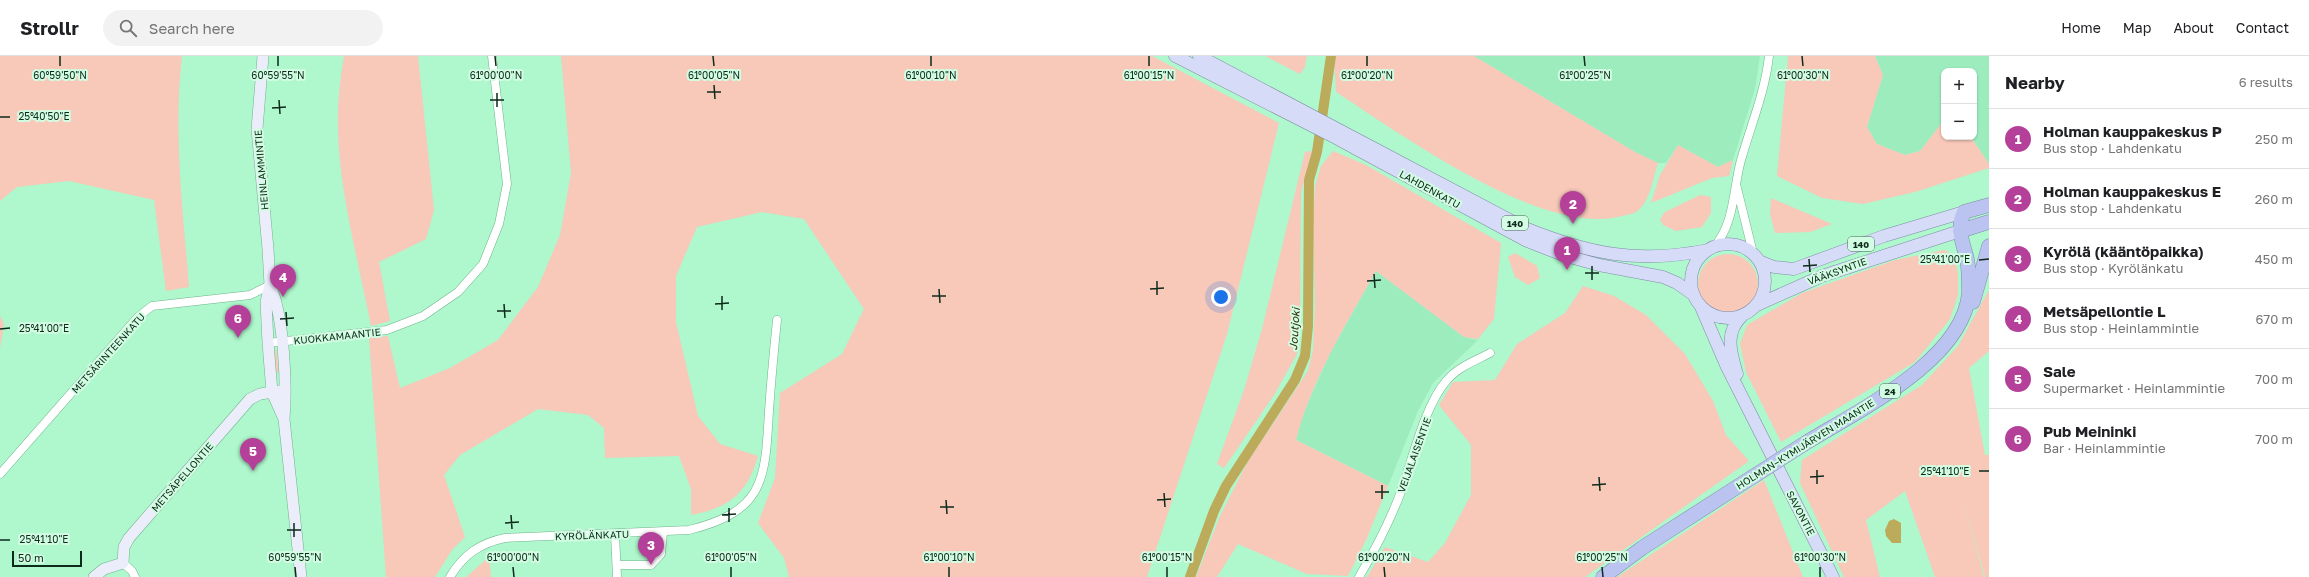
<!DOCTYPE html>
<meta charset="utf-8">
<style>
body{margin:0;font-family:"Golos Text",sans-serif;background:#f2f2f2;color:#202124}
.controls{position:absolute;right:12px;top:12px;display:grid;overflow:hidden;border-radius:8px;box-shadow:0 1px 3px #0004}
.controls button{width:36px;height:36px;display:grid;place-items:center;padding:0;border:0;border-bottom:1px solid #e0e0e0;background:#fff;color:#202124;font:20px sans-serif}
.scale{position:absolute;left:12px;bottom:10px;width:70px;box-sizing:border-box;padding-left:4px;border:2px solid #0d2a1b;border-top:0;font-size:11px;line-height:14px;white-space:nowrap;color:#0d2a1b;-webkit-text-stroke:3px #d3fde3;paint-order:stroke}
.you{position:absolute;left:1221px;top:241px;width:14px;height:14px;margin:-10px;border:3px solid #fff;border-radius:50%;background:#1a73e8;box-shadow:0 0 0 6px #1a73e833}
.badge{display:grid;place-items:center;width:26px;height:26px;border-radius:50%;background:#b4409a;color:#fff;font-size:13px;font-weight:700}
.pin{position:absolute;translate:-50% -33px;filter:drop-shadow(0 1px 2px #0008)}
.pin::after{content:'';position:absolute;top:21px;width:14px;height:12px;background:inherit;clip-path:polygon(0 0,100% 0,50% 100%)}
.list{margin:0;padding:0;list-style:none}
h2{display:flex;justify-content:space-between;align-items:center;height:52px;margin:0;padding:0 16px;font-size:17px}
h2 small{font-size:13px;font-weight:400;color:#757577}
.list li{display:grid;grid-template-columns:26px 1fr auto;gap:12px;align-items:center;box-sizing:border-box;height:60px;padding:0 16px;border-top:1px solid #e0e0e0}
.list b{display:block;font-size:15px;white-space:nowrap}
.list p{margin:0;font-size:13px;white-space:nowrap;color:#757577}
.list em{font-size:13px;font-style:normal;color:#757577}
.icon{flex:none;width:22px;height:22px;fill:none;stroke:currentColor;stroke-width:2;stroke-linecap:round;stroke-linejoin:round}
.map{position:relative;flex:none;width:1989px;height:521px;overflow:hidden}
header{display:flex;align-items:center;gap:24px;box-sizing:border-box;height:56px;padding:0 20px;background:#fff;border-bottom:1px solid #e0e0e0}
header strong{font-size:19px}
nav{display:flex;gap:22px;margin-inline-start:auto;font-size:14px}
.search{width:280px;height:36px;background:#f2f2f2;display:flex;align-items:center;gap:10px;box-sizing:border-box;padding:0 14px;border-radius:22px;color:#757577;font-size:15px}
main{display:flex}
aside{flex:1;background:#fff}
.map>svg:first-child{display:block}
</style>
<header>
<strong>Strollr</strong>
<div class="search"><svg class="icon" aria-label="search" viewBox="0 0 24 24"><circle cx="10" cy="10" r="6"/><path d="M15 15l6 6"/></svg>Search here</div>
<nav><a>Home</a><a>Map</a><a>About</a><a>Contact</a></nav>
</header>
<main>
<div class="map">
<svg width="1989" height="521" viewBox="0 0 1989 521">
<rect width="100%" height="100%" fill="#aff7cc"/>
<path fill="#9decbe" d="M1474 0H1760L1755 33 1733 104 1718 111 1678 89 1666 107H1658L1635 96Z
M1875 0H1989V108L1971 81H1974V15H1944V64L1920 95 1905 99 1877 88 1867 71 1883 19Z
M1376 215 1464 281 1478 284 1433 327 1418 355 1388 430 1296 384 1303 358 1330 297Z"/>
<path fill="#f8c8b9" d="M0 0H182C173 77 183 154 189 231L166 235 154 144 69 125 17 131 0 145Z
M344 0H418L434 154 426 183 379 206 390 265 371 270C359 208 339 135 338 73 337 48 340 24 344 0Z
M561 0H1152L1279 67 1227 278 1147 521H789L784 502 758 467 775 422 780 337 842 298 864 253 804 163 762 156 697 171 676 220V266L698 360 720 388 758 400C747 438 729 452 691 459V433L679 400 605 402 604 372 588 359 538 353 460 399 444 419 465 481 452 494 435 521H386L369 282 388 280 400 332 450 312 498 284 538 231 560 179 571 117Z
M1265 0H1307L1305 11 1300 18Z
M1334 0H1474L1635 96 1658 107C1653 123 1650 146 1636 156 1632 158 1626 159 1622 160 1543 182 1401 78 1336 36Z
M1788 0H1875L1883 19 1867 71 1877 88 1905 99 1920 95 1944 64V81H1971L1989 108V112L1915 136 1863 148 1822 142 1777 120Z
M1678 89 1718 111 1733 104 1729 120 1712 122 1651 147 1660 119Z
M1312 95 1301 136 1300 256 1297 298 1274 339 1224 412 1217 408 1244 334 1262 273 1305 96Z
M1333 95 1366 109 1501 187 1494 263 1478 283 1464 281 1376 215C1345 270 1312 323 1296 384L1388 430 1366 484 1348 520 1307 518 1238 488 1217 521H1196L1220 460 1247 407 1308 315 1313 294 1315 249 1313 166 1315 130 1321 110Z
M1700 139 1711 141V157L1702 171 1676 175 1663 169 1660 163 1665 156Z
M1771 142 1832 168 1810 176 1775 177 1770 158Z
M1945 194 1954 200 1958 218V239L1950 263 1915 306 1781 386 1746 316 1740 288 1747 269 1802 237 1895 204Z
M1515 197 1537 210 1540 222 1528 229 1515 221 1508 201Z
M1698 228a30 30 0 1 1 60 0a30 30 0 1 1-60 0Z
M1583 230 1614 240 1646 259 1685 298 1713 345 1726 379 1749 405 1585 521H1367L1385 491 1428 506 1445 487 1471 439V389L1439 349 1453 326 1495 324 1517 288 1565 257Z
M1989 234V295L1969 312 1985 399H1989V521H1985L1961 437 1984 521H1935L1905 435 1866 464 1880 521H1844L1800 427 1802 404 1922 329 1958 290Z
M0 260 4 268 0 292Z
M276 293 279 316 272 317 273 301Z
M1764 424 1803 521H1617Z
M489 501 491 521H466Z"/>
<path fill="#bcab5a" d="M1894 463 1901 467V487H1892L1886 480 1885 474 1889 465Z"/>
<g fill="none" stroke-linecap="round" stroke-linejoin="round">
<path stroke="#bcab5a" stroke-width="10" d="M1190 521 1214 455 1226 430 1295 324 1305 300 1308 270 1309 124 1317 96 1331 0"/>
<defs>
<path id="street" d="M1737 132 1753 197
M1714 191C1735 167 1733 133 1741 104 1751 69 1765 36 1769 0
M268 287 387 274 423 260 458 236 483 208 499 168 507 128 492 0
M0 418 138 261 152 250 250 239 270 229
M615 478 617 521
M123 507 132 515 135 521
M617 509H651L661 498 663 476
M450 521C463 499 480 487 505 482L689 474C765 455 765 424 769 355 771 325 774 294 777 264
M1359 521C1375 494 1391 463 1402 433 1413 401 1425 349 1447 324 1458 311 1475 305 1490 297"/>
<path id="secondary" d="M263 0 257 73 268 193 270 229 266 246 268 287 272 336 284 363
M270 229C284 260 287 329 284 363L301 521
M94 521 104 513 123 507 124 491 129 482 250 343 260 338 280 335"/>
<path id="primary" d="M1175 0 1336 82 1527 185 1563 199 1599 209 1663 221 1677 227 1694 239
M1199 0 1525 172C1589 198 1639 208 1708 194
M1691 225a37 37 0 1 1 74 0a37 37 0 1 1-74 0Z
M1759 205 1774 211 1794 213 1884 180 1964 156
M1757 249 1822 220 1960 175
M1701 251 1726 309 1833 521
M1737 318C1731 297 1724 277 1742 260"/>
<path id="highway" d="M1960 175 1989 166
M1973 246 1989 190
M1804 388C1857 355 1963 305 1969 237 1969 226 1969 214 1967 203 1963 187 1956 173 1964 156L1989 149
M1603 521 1642 492 1751 422"/>
</defs>
<use href="#street" stroke="#6eb48c" stroke-width="9"/>
<use href="#secondary" stroke="#6eb48c" stroke-width="12"/>
<use href="#primary" stroke="#7e8da6" stroke-width="13"/>
<use href="#highway" stroke="#7e8da6" stroke-width="15"/>
<use href="#street" stroke="#fff" stroke-width="8"/>
<use href="#secondary" stroke="#ebedfb" stroke-width="11"/>
<use href="#primary" stroke="#d6dbf7" stroke-width="12"/>
<use href="#highway" stroke="#bbc3f1" stroke-width="14"/>
<defs>
<path id="highway-bridge" d="M1751 422 1804 388"/>
</defs>
<use href="#highway-bridge" stroke="#7e8da6" stroke-width="15" stroke-linecap="butt"/>
<use href="#highway-bridge" stroke="#bbc3f1" stroke-width="14"/>
</g>
<path fill="none" stroke="#0d2a1b" stroke-width="1.5" d="M60 0V10M278 0V10M495 0 496 10M713 0 714 10M931 0V10M1149 0V10M1367 0V10M1584 0 1585 10M1802 0 1803 10M714 29 715 43M707 36H721M497 37V51M279 44 280 58M490 44H504M272 52 286 51M0 61H10M1809 203 1810 216M1979 204 1989 203M1592 210V224M1803 210 1817 209M1585 217H1599M1374 218 1375 232M1157 225V239M1367 225 1381 224M939 233 940 247M1150 233 1164 232M722 240V254M932 240H946M504 248 505 262M715 248 729 247M497 255H511M286 256 287 270M280 263 294 262M0 273 10 272M1817 414V428M1979 415H1989M1599 421 1600 435M1810 421 1824 420M1382 429V443M1592 429 1606 428M1375 436H1389M1164 437 1165 451M946 444 947 458M1157 444 1171 443M940 451H954M729 452V466M511 459 512 473M722 459 736 458M294 467V481M505 467 519 466M287 474H301M0 484H10M295 511 296 521M513 511 514 521M731 511V521M949 511V521M1167 511V521M1384 511 1385 521M1602 511 1603 521M1820 511V521"/>
<g text-anchor="middle" dominant-baseline="central" stroke-width="4" stroke-linejoin="round" paint-order="stroke">
<g fill="#d3fde3" stroke="#486957" stroke-width="1">
<rect x="1502" y="160" width="26" height="14" rx="3"/>
<rect x="1848" y="181" width="26" height="14" rx="3"/>
<rect x="1880" y="328" width="20" height="14" rx="3"/>
</g>
<g font-size="9" font-weight="bold" fill="#0d2a1b">
<text x="1515" y="167">140</text>
<text x="1861" y="188">140</text>
<text x="1890" y="335">24</text>
</g>
<g font-size="10" fill="#0d2a1b" stroke="#d3fde3">
<text transform="translate(261 114) rotate(-95)">HEINLAMMINTIE</text>
<text transform="translate(1430 133) rotate(29)">LAHDENKATU</text>
<text transform="translate(1837 215) rotate(-20)">VÄÄKSYNTIE</text>
<text transform="translate(337 280) rotate(-6)">KUOKKAMAANTIE</text>
<text transform="translate(108 297) rotate(-48)">METSÄRINTEENKATU</text>
<text transform="translate(1805 388) rotate(-32)">HOLMAN–KYMIJÄRVEN MAANTIE</text>
<text transform="translate(1414 399) rotate(-70)">VEIJALAISENTIE</text>
<text transform="translate(182 421) rotate(-49)">METSÄPELLONTIE</text>
<text transform="translate(1801 457) rotate(62)">SAVONTIE</text>
<text transform="translate(592 479) rotate(-2)">KYRÖLÄNKATU</text>
</g>
<g font-size="11" font-style="italic" fill="#322a05" stroke="#d3fde3">
<text transform="translate(1294 273) rotate(-86)">Joutjoki</text>
</g>
</g>
<g font-size="10" text-anchor="middle" fill="#0d2a1b" stroke="#d3fde3" stroke-width="4" stroke-linejoin="round" paint-order="stroke">
<text x="60" y="23">60°59'50"N</text>
<text x="278" y="23">60°59'55"N</text>
<text x="496" y="23">61°00'00"N</text>
<text x="714" y="23">61°00'05"N</text>
<text x="931" y="23">61°00'10"N</text>
<text x="1149" y="23">61°00'15"N</text>
<text x="1367" y="23">61°00'20"N</text>
<text x="1585" y="23">61°00'25"N</text>
<text x="1803" y="23">61°00'30"N</text>
<text x="44" y="64">25°40'50"E</text>
<text x="1945" y="207">25°41'00"E</text>
<text x="44" y="276">25°41'00"E</text>
<text x="1945" y="419">25°41'10"E</text>
<text x="44" y="487">25°41'10"E</text>
<text x="295" y="505">60°59'55"N</text>
<text x="513" y="505">61°00'00"N</text>
<text x="731" y="505">61°00'05"N</text>
<text x="949" y="505">61°00'10"N</text>
<text x="1167" y="505">61°00'15"N</text>
<text x="1384" y="505">61°00'20"N</text>
<text x="1602" y="505">61°00'25"N</text>
<text x="1820" y="505">61°00'30"N</text>
</g>
</svg>
<div class="controls">
<button>+</button>
<button>−</button>
</div>
<div class="scale">50 m</div>
<div class="you"></div>
<div class="pin badge" style="left:1567px;top:214px">1</div>
<div class="pin badge" style="left:1573px;top:168px">2</div>
<div class="pin badge" style="left:651px;top:509px">3</div>
<div class="pin badge" style="left:283px;top:241px">4</div>
<div class="pin badge" style="left:253px;top:415px">5</div>
<div class="pin badge" style="left:238px;top:282px">6</div>
</div>
<aside>
<h2>Nearby<small>6 results</small></h2>
<ul class="list">
<li><span class="badge">1</span><div><b>Holman kauppakeskus P</b><p>Bus stop · Lahdenkatu</p></div><em>250 m</em></li>
<li><span class="badge">2</span><div><b>Holman kauppakeskus E</b><p>Bus stop · Lahdenkatu</p></div><em>260 m</em></li>
<li><span class="badge">3</span><div><b>Kyrölä (kääntöpaikka)</b><p>Bus stop · Kyrölänkatu</p></div><em>450 m</em></li>
<li><span class="badge">4</span><div><b>Metsäpellontie L</b><p>Bus stop · Heinlammintie</p></div><em>670 m</em></li>
<li><span class="badge">5</span><div><b>Sale</b><p>Supermarket · Heinlammintie</p></div><em>700 m</em></li>
<li><span class="badge">6</span><div><b>Pub Meininki</b><p>Bar · Heinlammintie</p></div><em>700 m</em></li>
</ul>
</aside>
</main>
